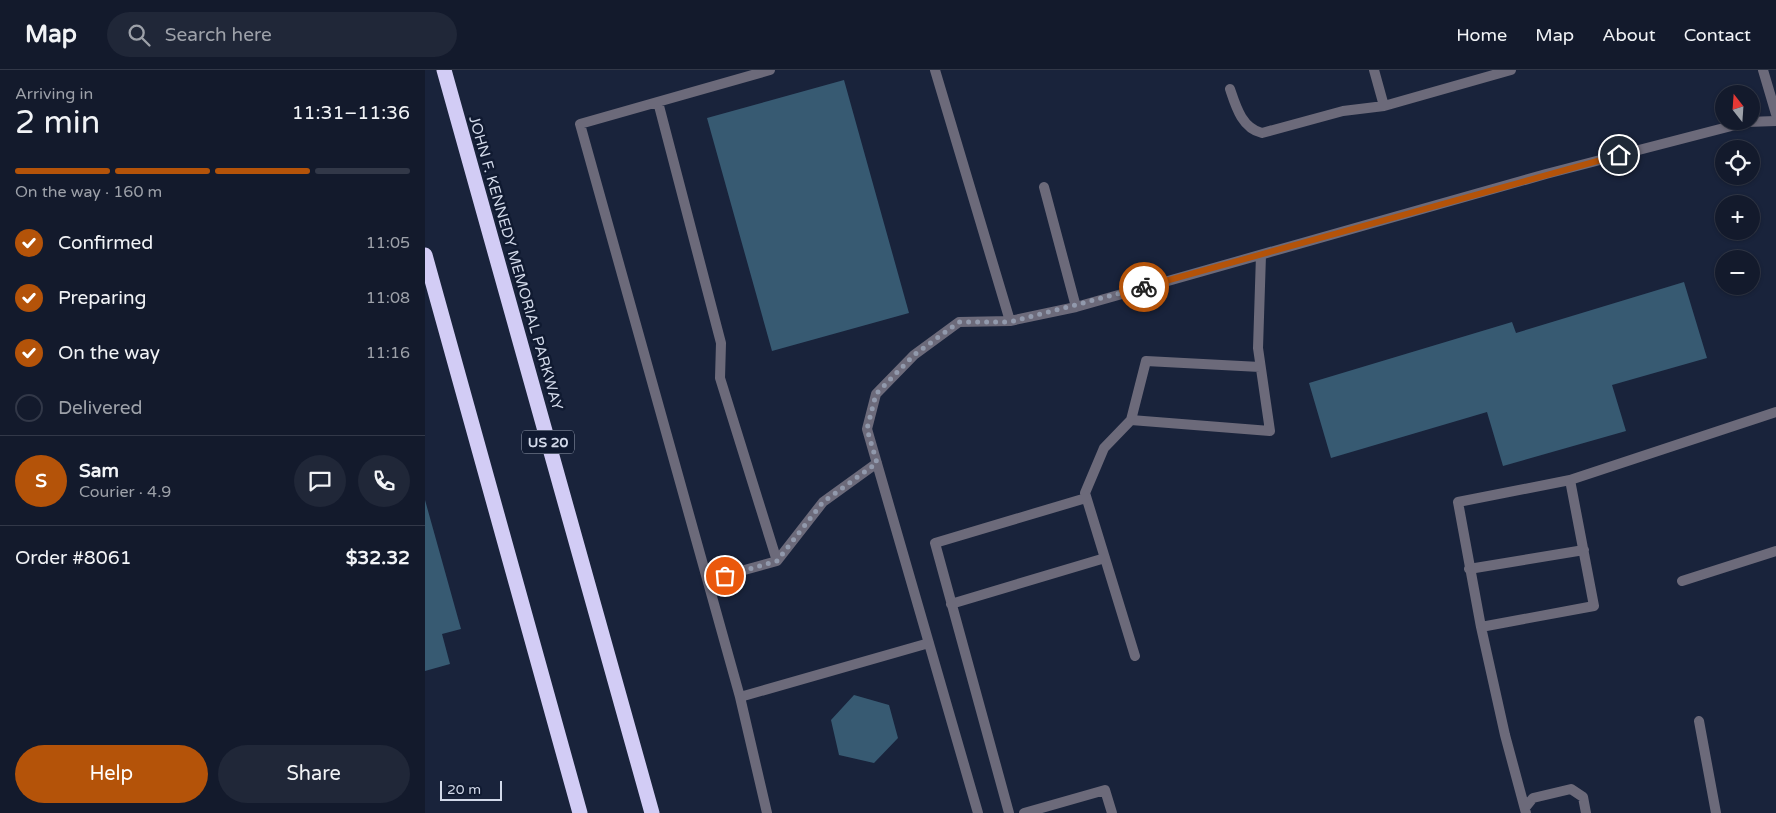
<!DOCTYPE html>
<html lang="en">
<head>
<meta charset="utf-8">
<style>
	body { margin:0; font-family:"Varela Round",sans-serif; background:#202738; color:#f1f3f6; height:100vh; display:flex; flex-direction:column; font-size:19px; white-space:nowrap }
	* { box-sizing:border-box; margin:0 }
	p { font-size:16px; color:#9da1a9 }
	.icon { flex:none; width:28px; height:28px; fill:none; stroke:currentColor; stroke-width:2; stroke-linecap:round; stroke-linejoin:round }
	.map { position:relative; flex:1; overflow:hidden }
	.details { display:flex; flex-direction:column; background:#131a2c; width:425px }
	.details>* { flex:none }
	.needle { width:32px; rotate:343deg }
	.tools { position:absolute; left:1290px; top:15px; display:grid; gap:10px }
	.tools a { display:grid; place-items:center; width:45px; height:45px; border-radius:50%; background:#131a2c; box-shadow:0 1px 4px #0004,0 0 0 1px #323848; font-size:25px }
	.scale { position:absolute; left:15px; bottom:12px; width:62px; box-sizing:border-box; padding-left:5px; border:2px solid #d2d9e9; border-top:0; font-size:14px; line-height:18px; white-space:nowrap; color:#d2d9e9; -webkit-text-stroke:4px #101a31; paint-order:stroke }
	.pin { position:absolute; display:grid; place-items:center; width:42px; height:42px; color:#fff; margin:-21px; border:2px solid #fff; border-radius:50%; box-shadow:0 1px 5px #0007 }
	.courier { position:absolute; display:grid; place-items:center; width:50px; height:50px; margin:-25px; border:4px solid #b45309; border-radius:50%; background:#fff; color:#222; box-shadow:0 1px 6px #0007 }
	.head em { font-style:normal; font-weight:600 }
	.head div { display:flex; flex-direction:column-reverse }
	.head { display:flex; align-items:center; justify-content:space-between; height:85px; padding:0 15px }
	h1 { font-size:32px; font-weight:600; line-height:38px }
	.bar { display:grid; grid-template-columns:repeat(4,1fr); gap:8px 5px; align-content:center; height:60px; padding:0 15px }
	.bar i { height:6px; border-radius:4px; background:#323848 }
	.bar .active { background:#b45309 }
	.bar p { grid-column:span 4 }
	.line { display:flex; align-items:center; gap:12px; padding:0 15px; border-top:1px solid #323848 }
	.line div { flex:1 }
	.round { display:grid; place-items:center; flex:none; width:52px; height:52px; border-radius:26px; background:#202738 }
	ol { padding:0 15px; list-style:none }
	li { display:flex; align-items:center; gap:15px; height:55px }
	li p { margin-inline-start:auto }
	li .icon { padding:5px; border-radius:50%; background:#b45309; color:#fff; stroke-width:4 }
	li:last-child { color:#9da1a9 }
	li i { width:28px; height:28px; border:2px solid #323848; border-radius:50% }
	.primary-button { display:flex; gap:10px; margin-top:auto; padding:10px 15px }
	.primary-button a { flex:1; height:58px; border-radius:30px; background:#b45309; color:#fff; font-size:20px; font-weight:600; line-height:58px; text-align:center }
	.primary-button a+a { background:#202738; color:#f1f3f6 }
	header { display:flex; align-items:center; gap:30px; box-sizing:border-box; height:70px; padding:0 25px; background:#131a2c; border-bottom:1px solid #323848 }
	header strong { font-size:24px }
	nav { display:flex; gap:28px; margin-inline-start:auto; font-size:18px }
	.search { width:350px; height:45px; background:#202738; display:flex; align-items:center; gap:12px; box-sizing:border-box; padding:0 18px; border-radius:28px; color:#9da1a9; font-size:19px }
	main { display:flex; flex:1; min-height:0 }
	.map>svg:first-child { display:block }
</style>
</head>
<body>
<header>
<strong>Map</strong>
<div class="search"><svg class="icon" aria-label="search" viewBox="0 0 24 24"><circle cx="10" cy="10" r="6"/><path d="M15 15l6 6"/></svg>Search here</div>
<nav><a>Home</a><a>Map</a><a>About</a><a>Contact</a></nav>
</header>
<main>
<section class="details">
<div class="head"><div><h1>2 min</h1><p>Arriving in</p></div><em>11:31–11:36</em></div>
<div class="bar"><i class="active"></i><i class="active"></i><i class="active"></i><i></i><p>On the way · 160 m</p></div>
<ol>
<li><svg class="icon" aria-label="check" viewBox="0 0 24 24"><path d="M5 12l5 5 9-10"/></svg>Confirmed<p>11:05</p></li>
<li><svg class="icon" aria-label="check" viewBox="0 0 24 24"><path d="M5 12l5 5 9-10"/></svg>Preparing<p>11:08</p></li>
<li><svg class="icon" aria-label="check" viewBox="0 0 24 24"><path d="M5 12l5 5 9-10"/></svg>On the way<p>11:16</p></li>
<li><i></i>Delivered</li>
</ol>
<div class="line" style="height:90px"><b class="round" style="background:#b45309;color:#fff">S</b><div><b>Sam</b><p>Courier · 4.9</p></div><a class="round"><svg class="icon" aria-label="chat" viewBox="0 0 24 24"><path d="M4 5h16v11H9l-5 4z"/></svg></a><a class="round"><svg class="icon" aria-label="phone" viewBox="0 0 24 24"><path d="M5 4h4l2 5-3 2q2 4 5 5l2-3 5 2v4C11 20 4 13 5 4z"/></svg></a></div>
<div class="line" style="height:65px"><div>Order #8061</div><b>$32.32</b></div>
<div class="primary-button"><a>Help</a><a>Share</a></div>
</section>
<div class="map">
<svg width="1351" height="743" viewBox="0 0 1351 743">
	<rect width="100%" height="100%" fill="#19233b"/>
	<path fill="#375a72" d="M 419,10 L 484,243 L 347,281 L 282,48 Z
		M 1259,212 L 1282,288 L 1187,315 L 1201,361 L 1078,396 L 1062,342 L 906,388 L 884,313 L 1087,252 L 1091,263 Z
		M 0,430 L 36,559 L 17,564 L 25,594 L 0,601 Z
		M 429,625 L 464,635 L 473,668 L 449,693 L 414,685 L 406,650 Z"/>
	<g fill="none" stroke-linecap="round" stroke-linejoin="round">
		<path stroke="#6c6a7a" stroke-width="10" d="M 510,0 L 585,251
			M 949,0 L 959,36
			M 805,19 C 811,37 817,58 837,63 L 918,41 L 959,36 L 1086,0
			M 233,32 L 296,273 L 295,308 L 352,491 L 283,510
			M 651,237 L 1121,104 L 1322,52 L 1351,51
			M 706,350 L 721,291 L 835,297
			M 1145,410 L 1351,342
			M 352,491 L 398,432 L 452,393
			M 1044,499 L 1159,480
			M 1257,511 L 1351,481
			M 526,534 L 680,488
			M 1056,557 L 1169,536 L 1145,410 L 1033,432 L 1056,557 L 1080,665 L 1101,743
			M 710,586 L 660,423 L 679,378 L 706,350 L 845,361 L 833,278 L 836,185
			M 315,627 L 155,54 L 345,0
			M 1274,651 L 1291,743
			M 1100,738 L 1108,728 L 1146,719 L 1158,727 L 1161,743
			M 342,743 L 315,627 L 504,573
			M 553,743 L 442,359 L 451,324 L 489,285 L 534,252 L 585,251 L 651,237 L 619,117
			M 584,743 L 510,473 L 661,428
			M 599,743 L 680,720 L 687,743"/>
		<path stroke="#6c6a7a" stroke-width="10" d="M 1338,0 L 1351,44"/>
		<path stroke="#d2ccf5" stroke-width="15" d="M 19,0 L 227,743
			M 0,185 L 155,743"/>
	</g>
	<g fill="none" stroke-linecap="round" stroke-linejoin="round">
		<path stroke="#9199ac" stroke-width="5" stroke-dasharray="0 9" d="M 300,506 L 352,491 L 398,432 L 452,393 L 442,359 L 451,324 L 489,285 L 534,252 L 585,252 L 719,217"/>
		<path stroke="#b45309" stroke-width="6" d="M 719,217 L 1194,85"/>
	</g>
	<g text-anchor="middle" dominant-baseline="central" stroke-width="5" stroke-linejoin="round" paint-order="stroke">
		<rect fill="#101a31" stroke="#98a0b2" stroke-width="1" x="97" y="360.5" width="52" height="23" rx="4"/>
		<g font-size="14" font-weight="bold" fill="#d2d9e9">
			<text x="123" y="372">US 20</text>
		</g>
		<g font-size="15" fill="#d2d9e9" stroke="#101a31">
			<text transform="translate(91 193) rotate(74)">JOHN F. KENNEDY MEMORIAL PARKWAY</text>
		</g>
	</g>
</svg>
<div class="tools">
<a><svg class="needle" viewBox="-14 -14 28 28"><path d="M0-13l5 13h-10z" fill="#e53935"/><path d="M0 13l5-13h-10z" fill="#9da1a9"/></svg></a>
<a><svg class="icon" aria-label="locate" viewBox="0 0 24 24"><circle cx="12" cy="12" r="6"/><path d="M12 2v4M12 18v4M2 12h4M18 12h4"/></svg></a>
<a>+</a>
<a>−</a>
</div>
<div class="scale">20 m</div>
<div class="pin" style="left:300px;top:506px;background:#ea580c"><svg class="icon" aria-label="bag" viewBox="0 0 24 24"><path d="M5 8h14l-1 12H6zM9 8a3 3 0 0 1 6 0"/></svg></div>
<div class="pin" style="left:1194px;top:85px;background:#1f2937"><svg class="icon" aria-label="home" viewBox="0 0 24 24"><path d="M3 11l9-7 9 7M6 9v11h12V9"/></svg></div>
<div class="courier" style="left:719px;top:217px"><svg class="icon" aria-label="bike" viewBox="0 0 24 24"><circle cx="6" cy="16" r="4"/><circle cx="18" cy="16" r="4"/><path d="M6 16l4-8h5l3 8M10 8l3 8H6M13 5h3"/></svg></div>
</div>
</main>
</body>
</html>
